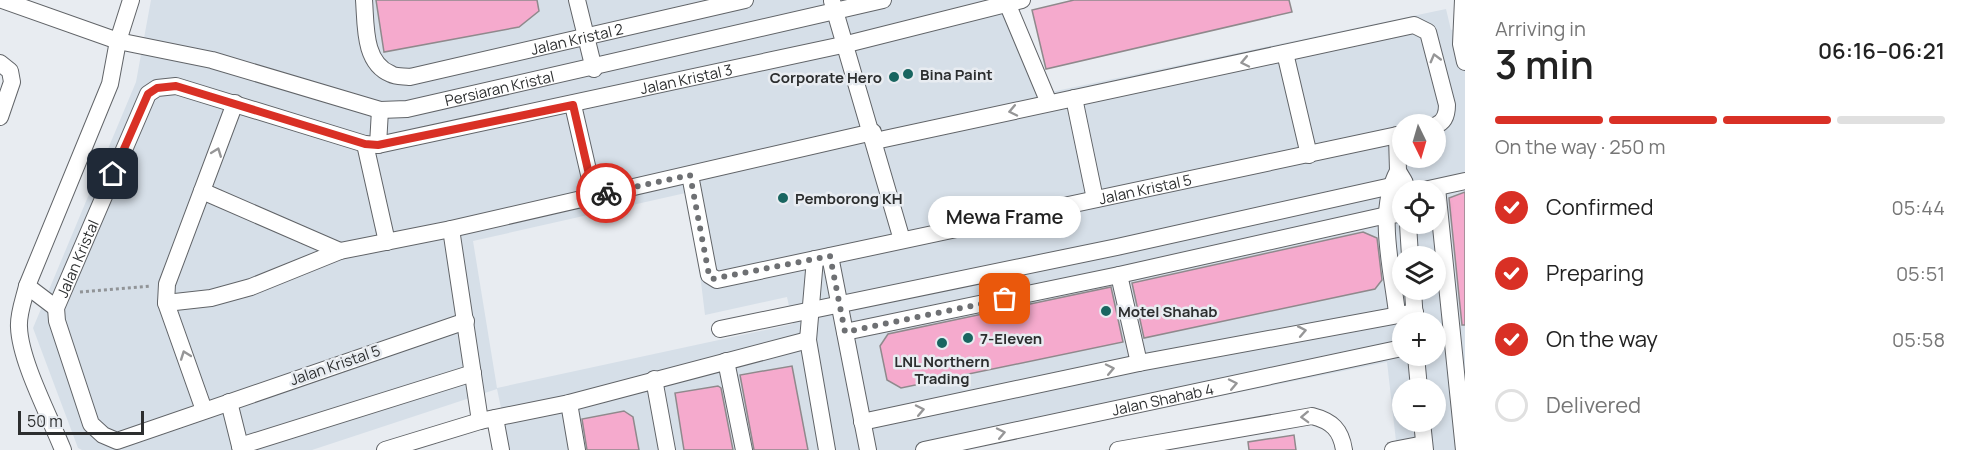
<!DOCTYPE html>
<html lang="en">
<head>
<meta charset="utf-8">
<style>
	body { margin:0; font-family:Manrope,sans-serif; background:#f6f6f6; color:#222; height:100vh; display:flex; flex-direction:column; font-size:22px; white-space:nowrap }
	* { box-sizing:border-box; margin:0 }
	p { font-size:20px; color:#767676 }
	.icon { flex:none; width:33px; height:33px; fill:none; stroke:currentColor; stroke-width:2; stroke-linecap:round; stroke-linejoin:round }
	.map { position:relative; flex:1; overflow:hidden }
	.drawer { display:flex; flex-direction:column; background:#fff; width:510px }
	.drawer>* { flex:none }
	.needle { width:39px; rotate:175deg }
	.tools { position:absolute; left:1392px; top:114px; display:grid; gap:12px }
	.tools a { display:grid; place-items:center; width:54px; height:54px; border-radius:50%; background:#fff; box-shadow:0 3px 9px #0003; font-size:30px }
	.scale { position:absolute; left:18px; bottom:15px; width:126px; box-sizing:border-box; padding-left:6px; border:3px solid #2c2e2f; border-top:0; font-size:16px; line-height:21px; white-space:nowrap; color:#2c2e2f; -webkit-text-stroke:4px #e8ecf1; paint-order:stroke }
	.pin { position:absolute; display:grid; place-items:center; width:51px; height:51px; color:#fff; margin:-26px; border-radius:12px; box-shadow:0 3px 9px #0006 }
	.courier { position:absolute; display:grid; place-items:center; width:60px; height:60px; margin:-30px; border:4px solid #d93025; border-radius:50%; background:#fff; color:#222; box-shadow:0 2px 8px #0007 }
	.bubble { position:absolute; height:42px; border-radius:21px; background:#fff; box-shadow:0 3px 9px #0003; font-size:20px; font-weight:600; line-height:42px; text-align:center }
	.head em { font-style:normal; font-weight:600 }
	.head div { display:flex; flex-direction:column-reverse }
	.head { display:flex; align-items:center; justify-content:space-between; height:102px; padding:0 30px }
	h1 { font-size:39px; font-weight:600; line-height:45px }
	.bar { display:grid; grid-template-columns:repeat(4,1fr); gap:9px 6px; align-content:center; height:72px; padding:0 30px }
	.bar i { height:8px; border-radius:4px; background:#e0e0e0 }
	.bar .active { background:#d93025 }
	.bar p { grid-column:span 4 }
	ol { padding:0 30px; list-style:none }
	li { display:flex; align-items:center; gap:18px; height:66px }
	li p { margin-inline-start:auto }
	li .icon { padding:6px; border-radius:50%; background:#d93025; color:#fff; stroke-width:4 }
	li:last-child { color:#767676 }
	li i { width:33px; height:33px; border:3px solid #e0e0e0; border-radius:50% }
	main { display:flex; flex:1; min-height:0 }
	.map>svg:first-child { display:block }
</style>
</head>
<body>
<main>
<div class="map">
<svg width="1465" height="450" viewBox="0 0 1465 450">
	<rect width="100%" height="100%" fill="#e8ecf1"/>
	<path fill="#d6dfe8" fill-rule="evenodd" d="M 151,0 L 1015,0 L 1051,92 L 1446,9 L 1451,30 L 1465,26 L 1465,450 L 1397,450 L 1387,362 L 958,450 L 510,450 L 497,389 L 312,450 L 82,450 L 78,448 L 33,328 L 136,82 ZM 1402,124 L 1436,124 L 1436,158 L 1402,158 ZM 1402,190 L 1436,190 L 1436,224 L 1402,224 ZM 690,192 L 705,315 L 787,297 L 793,324 L 497,388 L 473,241 ZM 1402,256 L 1436,256 L 1436,290 L 1402,290 ZM 1402,322 L 1436,322 L 1436,356 L 1402,356 ZM 1402,388 L 1436,388 L 1436,422 L 1402,422 Z"/>
	<path fill="#f5aacd" stroke="#8f898c" stroke-width="1.5" d="M 376,0 L 537,0 L 539,11 L 519,27 L 384,52 Z
		M 1074,0 L 1289,0 L 1292,12 L 1046,69 L 1032,10 Z
		M 1465,192 L 1465,325 L 1462,325 L 1449,198 Z
		M 1363,232 L 1377,238 L 1382,280 L 1375,289 L 1144,338 L 1132,283 Z
		M 1111,287 L 1123,342 L 901,388 L 887,380 L 880,346 L 888,334 Z
		M 792,366 L 808,450 L 754,450 L 740,375 Z
		M 718,386 L 721,388 L 733,450 L 684,450 L 675,393 Z
		M 624,411 L 633,417 L 639,450 L 587,450 L 582,419 Z
		M 1294,435 L 1296,450 L 1249,450 L 1248,442 Z"/>
	<g fill="none" stroke-linecap="round" stroke-linejoin="round">
		<g stroke="#616468" stroke-width="18">
			<g id="minor">
				<path id="s1" d="M 2,0 L 118,41 L 212,60 L 380,110 L 407,109 L 883,0"/>
				<path id="s2" d="M 364,0 C 366,24 363,63 391,74 C 396,77 404,76 410,77 L 745,0"/>
				<path d="M 577,0 L 594,69"/>
				<path d="M 1463,0 L 1461,44 L 1465,62"/>
				<path d="M 832,1 L 902,240"/>
				<path d="M 1007,3 L 1049,103"/>
				<path d="M 1285,53 L 1309,155"/>
				<path d="M 0,63 L 10,71 L 12,82 L 0,117"/>
				<path d="M 1074,98 L 1095,199"/>
				<path d="M 573,105 L 594,196"/>
				<path d="M 1397,135 L 1398,171 L 1404,181"/>
				<path d="M 875,141 L 1414,25 L 1428,32 L 1447,105 C 1447,114 1445,122 1436,125"/>
				<path d="M 365,144 L 387,242"/>
				<path d="M 378,145 L 380,110"/>
				<path id="s3" d="M 690,175 L 709,275 L 717,280 L 1402,134"/>
				<path d="M 1437,188 L 1464,450"/>
				<path d="M 1424,190 L 1465,181"/>
				<path d="M 202,191 L 340,251"/>
				<path d="M 1408,224 L 1410,256"/>
				<path d="M 451,229 L 480,421"/>
				<path d="M 830,256 L 868,450"/>
				<path d="M 815,259 L 808,340 L 827,450"/>
				<path d="M 1119,275 L 1139,363"/>
				<path d="M 27,286 L 56,308"/>
				<path d="M 1413,290 L 1415,322"/>
				<path d="M 166,303 L 211,298 L 251,287 L 340,251 L 451,229 L 873,132"/>
				<path d="M 1397,313 C 1392,268 1376,212 1398,171"/>
				<path id="s4" d="M 466,321 L 117,441 L 103,435 L 91,424 L 57,321 L 56,308 L 148,94 L 157,88 L 176,86 L 365,144 L 378,145 L 847,44 L 1022,0"/>
				<path d="M 720,329 L 1117,247 L 1405,183"/>
				<path d="M 845,332 L 1119,275 L 1387,215 L 1402,214"/>
				<path d="M 1416,356 L 1419,388"/>
				<path d="M 726,361 L 744,450"/>
				<path d="M 654,379 L 667,450"/>
				<path d="M 229,402 L 241,450"/>
				<path d="M 569,403 L 577,450"/>
				<path d="M 204,410 L 166,303 L 167,284 L 235,103"/>
				<path d="M 495,418 L 501,450"/>
				<path d="M 862,422 L 1139,363 L 1415,312"/>
				<path d="M 1422,422 L 1425,450"/>
				<path d="M 240,446 L 473,373"/>
				<path d="M 63,450 C 50,417 20,361 19,327 C 18,314 24,299 27,286 L 110,84 L 118,41 L 131,0"/>
				<path d="M 385,450 L 480,421 L 569,403 L 808,340"/>
				<path id="s5" d="M 924,450 L 1402,348"/>
				<path d="M 1118,450 L 1312,416 C 1332,421 1341,430 1344,450"/>
				<path d="M 1393,450 L 1424,444"/>
			</g>
		</g>
		<path stroke="#919497" stroke-width="3" stroke-dasharray="3 3" stroke-linecap="butt" d="M 80,292 L 151,286"/>
		<use href="#minor" stroke="#fff" stroke-width="16"/>
	</g>
	<defs><path id="oneway-chevron" d="M-2-3.5L2.5 0L-2 3.5" fill="none" stroke-width="1.6" stroke-linecap="round" stroke-linejoin="round" transform="scale(1.5)"/></defs>
	<g stroke="#969697">
		<use href="#oneway-chevron" transform="translate(1435 58) rotate(-105)"/>
		<use href="#oneway-chevron" transform="translate(1245 62) rotate(168)"/>
		<use href="#oneway-chevron" transform="translate(1013 111) rotate(168)"/>
		<use href="#oneway-chevron" transform="translate(217 152) rotate(-69)"/>
		<use href="#oneway-chevron" transform="translate(1302 331) rotate(-11)"/>
		<use href="#oneway-chevron" transform="translate(185 355) rotate(-110)"/>
		<use href="#oneway-chevron" transform="translate(1110 369) rotate(-12)"/>
		<use href="#oneway-chevron" transform="translate(1233 384) rotate(-12)"/>
		<use href="#oneway-chevron" transform="translate(920 410) rotate(-12)"/>
		<use href="#oneway-chevron" transform="translate(1305 417) rotate(178)"/>
		<use href="#oneway-chevron" transform="translate(1001 433) rotate(-12)"/>
	</g>
	<g fill="none" stroke-linecap="round" stroke-linejoin="round">
		<path stroke="#6e7073" stroke-width="6" stroke-dasharray="0 10.8" d="M 606,193 L 690,175 L 709,275 L 712,279 L 830,256 L 845,332 L 1005,299"/>
		<path stroke="#d93025" stroke-width="8" d="M 113,174 L 148,94 L 157,88 L 176,86 L 365,144 L 378,145 L 573,105 L 594,196 L 606,193"/>
	</g>
	<g fill="#196560" stroke="#e8ecf1" stroke-width="2">
		<circle cx="908" cy="74" r="6"/>
		<circle cx="894" cy="77" r="6"/>
		<circle cx="783" cy="198" r="6"/>
		<circle cx="1106" cy="311" r="6"/>
		<circle cx="968" cy="338" r="6"/>
		<circle cx="942" cy="343" r="6"/>
	</g>
	<g text-anchor="middle" dominant-baseline="central" stroke-width="5" stroke-linejoin="round" paint-order="stroke">
		<g font-size="15" fill="#2c2e2f" stroke="#e8ecf1">
			<text stroke="none"><textPath href="#s2" startOffset="274">Jalan Kristal 2</textPath></text>
			<text stroke="none"><textPath href="#s4" startOffset="1311">Jalan Kristal 3</textPath></text>
			<text stroke="none"><textPath href="#s1" startOffset="516">Persiaran Kristal</textPath></text>
			<text stroke="none"><textPath href="#s3" startOffset="549">Jalan Kristal 5</textPath></text>
			<text stroke="none"><textPath href="#s4" startOffset="576">Jalan Kristal</textPath></text>
			<text transform="translate(335 365) rotate(-19)">Jalan Kristal 5</text>
			<text stroke="none"><textPath href="#s5" startOffset="244">Jalan Shahab 4</textPath></text>
		</g>
		<g font-size="15" font-weight="bold" fill="#2c2e2f" stroke="#e8ecf1" text-anchor="start">
			<text x="920" y="74">Bina Paint</text>
			<text x="882" y="77" text-anchor="end">Corporate Hero</text>
			<text x="795" y="198">Pemborong KH</text>
			<text x="1118" y="311">Motel Shahab</text>
			<text x="980" y="338">7-Eleven</text>
			<text x="942" y="361" text-anchor="middle">LNL Northern<tspan x="942" dy="17">Trading</tspan></text>
		</g>
	</g>
</svg>
<div class="tools">
<a><svg class="needle" viewBox="-14 -14 28 28"><path d="M0-13l5 13h-10z" fill="#e53935"/><path d="M0 13l5-13h-10z" fill="#767676"/></svg></a>
<a><svg class="icon" aria-label="locate" viewBox="0 0 24 24"><circle cx="12" cy="12" r="6"/><path d="M12 2v4M12 18v4M2 12h4M18 12h4"/></svg></a>
<a><svg class="icon" aria-label="layers" viewBox="0 0 24 24"><path d="M12 4l9 5-9 5-9-5zM3 14l9 5 9-5"/></svg></a>
<a>+</a>
<a>−</a>
</div>
<div class="scale">50 m</div>
<div class="pin" style="left:1005px;top:299px;background:#ea580c"><svg class="icon" aria-label="bag" viewBox="0 0 24 24"><path d="M5 8h14l-1 12H6zM9 8a3 3 0 0 1 6 0"/></svg></div>
<div class="pin" style="left:113px;top:174px;background:#1f2937"><svg class="icon" aria-label="home" viewBox="0 0 24 24"><path d="M3 11l9-7 9 7M6 9v11h12V9"/></svg></div>
<div class="courier" style="left:606px;top:193px"><svg class="icon" aria-label="bike" viewBox="0 0 24 24"><circle cx="6" cy="16" r="4"/><circle cx="18" cy="16" r="4"/><path d="M6 16l4-8h5l3 8M10 8l3 8H6M13 5h3"/></svg></div>
<div class="bubble" style="left:928px;top:196px;width:153px">Mewa Frame</div>
</div>
<section class="drawer">
<div class="head"><div><h1>3 min</h1><p>Arriving in</p></div><em>06:16–06:21</em></div>
<div class="bar"><i class="active"></i><i class="active"></i><i class="active"></i><i></i><p>On the way · 250 m</p></div>
<ol>
<li><svg class="icon" aria-label="check" viewBox="0 0 24 24"><path d="M5 12l5 5 9-10"/></svg>Confirmed<p>05:44</p></li>
<li><svg class="icon" aria-label="check" viewBox="0 0 24 24"><path d="M5 12l5 5 9-10"/></svg>Preparing<p>05:51</p></li>
<li><svg class="icon" aria-label="check" viewBox="0 0 24 24"><path d="M5 12l5 5 9-10"/></svg>On the way<p>05:58</p></li>
<li><i></i>Delivered</li>
</ol>
</section>
</main>
</body>
</html>
